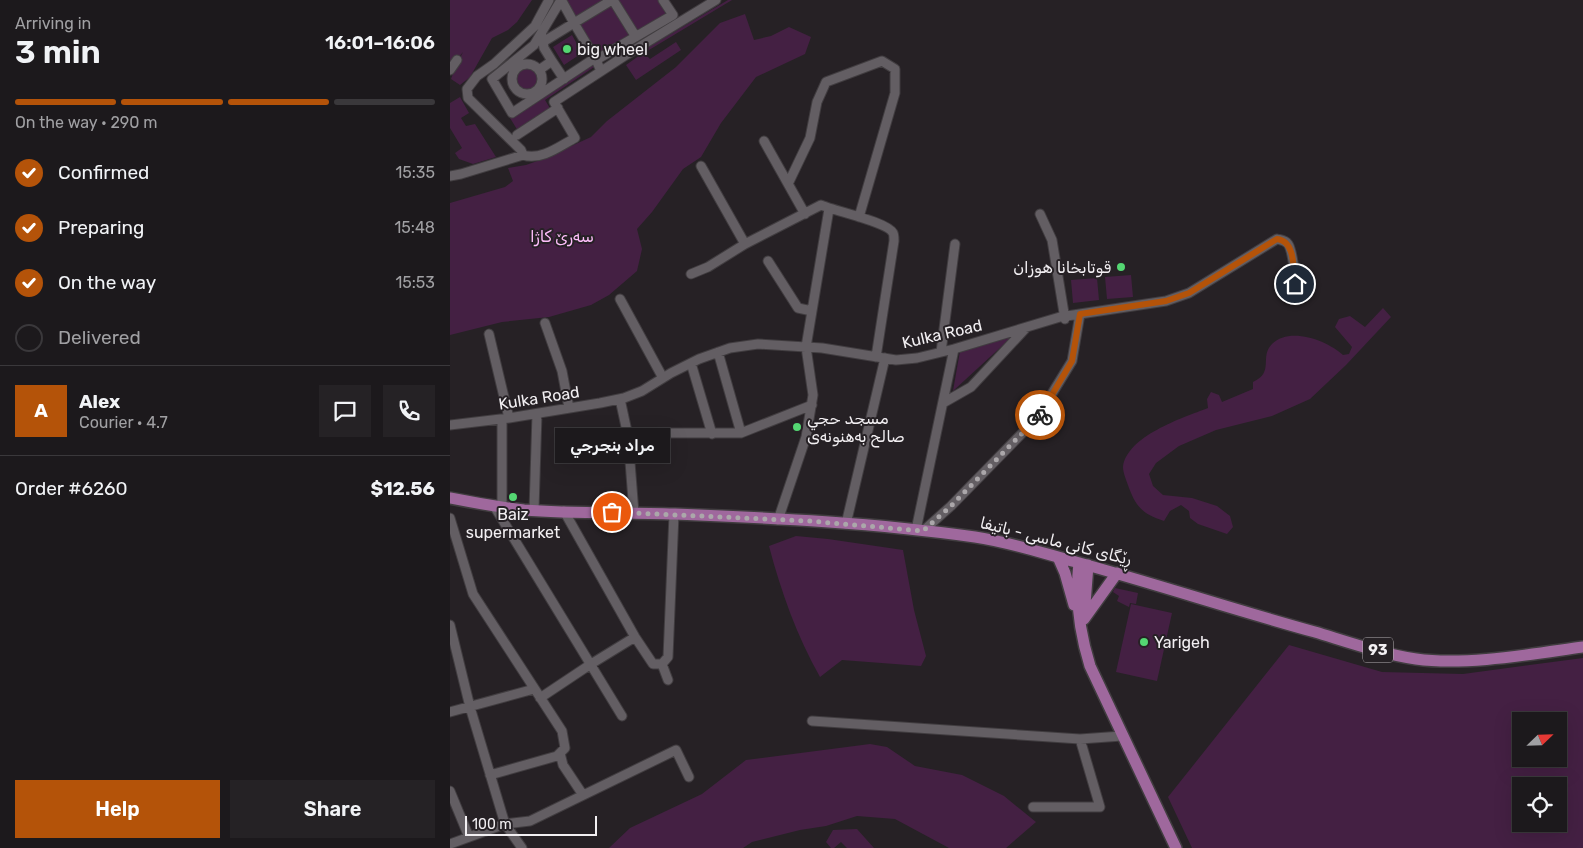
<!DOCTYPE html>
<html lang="en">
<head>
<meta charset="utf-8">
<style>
	body { margin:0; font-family:Rubik,"Noto Sans Arabic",sans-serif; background:#252225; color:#f1f3f6; height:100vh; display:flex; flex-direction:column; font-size:19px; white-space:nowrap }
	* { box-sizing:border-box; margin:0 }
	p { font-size:16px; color:#a0a0a3 }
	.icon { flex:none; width:28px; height:28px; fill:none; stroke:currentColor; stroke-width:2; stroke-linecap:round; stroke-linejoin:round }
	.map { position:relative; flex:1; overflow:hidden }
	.drawer { display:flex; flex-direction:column; background:#1c191c; width:450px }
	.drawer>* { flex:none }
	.needle { width:32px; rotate:67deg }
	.fabs { position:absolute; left:1062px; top:712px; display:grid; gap:10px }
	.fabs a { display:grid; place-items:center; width:55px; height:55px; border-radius:0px; background:#1c191c; box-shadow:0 5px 20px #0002,0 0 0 1px #3a383b; font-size:25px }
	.scale { position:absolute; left:15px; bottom:12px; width:132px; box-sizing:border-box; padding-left:5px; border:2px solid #f2eff2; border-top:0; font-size:14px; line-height:18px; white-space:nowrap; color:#f2eff2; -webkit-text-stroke:4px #262125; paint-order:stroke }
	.pin { position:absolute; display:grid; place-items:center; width:42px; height:42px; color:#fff; margin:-21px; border:2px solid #fff; border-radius:50%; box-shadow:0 1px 5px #0007 }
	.courier { position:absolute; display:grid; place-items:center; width:50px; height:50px; margin:-25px; border:4px solid #b45309; border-radius:50%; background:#fff; color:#222; box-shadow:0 1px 6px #0007 }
	.bubble { position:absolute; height:35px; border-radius:0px; background:#1c191c; box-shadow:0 5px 20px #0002,0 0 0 1px #3a383b; font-size:16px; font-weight:600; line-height:35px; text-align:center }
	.overview em { font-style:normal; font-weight:600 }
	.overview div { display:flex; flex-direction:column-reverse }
	.overview { display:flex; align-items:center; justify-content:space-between; height:85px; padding:0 15px }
	h1 { font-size:32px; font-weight:600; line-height:38px }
	.bar { display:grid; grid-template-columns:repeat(4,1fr); gap:8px 5px; align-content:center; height:60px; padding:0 15px }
	.bar i { height:6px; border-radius:4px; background:#3a383b }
	.bar .current { background:#b45309 }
	.bar p { grid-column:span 4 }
	.line { display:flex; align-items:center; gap:12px; padding:0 15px; border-top:1px solid #3a383b }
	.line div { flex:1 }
	.round { display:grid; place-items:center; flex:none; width:52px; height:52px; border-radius:0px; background:#252225 }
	ol { padding:0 15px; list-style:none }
	li { display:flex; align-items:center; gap:15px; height:55px }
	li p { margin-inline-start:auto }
	li .icon { padding:5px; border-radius:50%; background:#b45309; color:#fff; stroke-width:4 }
	li:last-child { color:#a0a0a3 }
	li i { width:28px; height:28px; border:2px solid #3a383b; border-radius:50% }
	.button { display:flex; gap:10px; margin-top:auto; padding:10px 15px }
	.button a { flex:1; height:58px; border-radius:0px; background:#b45309; color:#fff; font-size:20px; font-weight:600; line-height:58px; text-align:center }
	.button a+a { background:#252225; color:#f1f3f6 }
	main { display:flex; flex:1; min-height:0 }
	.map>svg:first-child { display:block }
</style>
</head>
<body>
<main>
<section class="drawer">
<div class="overview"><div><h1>3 min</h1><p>Arriving in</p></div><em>16:01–16:06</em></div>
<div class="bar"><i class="current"></i><i class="current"></i><i class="current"></i><i></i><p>On the way · 290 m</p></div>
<ol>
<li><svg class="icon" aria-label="check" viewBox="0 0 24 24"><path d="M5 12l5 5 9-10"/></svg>Confirmed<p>15:35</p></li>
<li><svg class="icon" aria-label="check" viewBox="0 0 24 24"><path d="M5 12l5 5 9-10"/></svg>Preparing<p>15:48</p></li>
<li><svg class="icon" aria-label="check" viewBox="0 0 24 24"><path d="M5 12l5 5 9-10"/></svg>On the way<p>15:53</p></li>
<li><i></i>Delivered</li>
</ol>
<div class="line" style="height:90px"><b class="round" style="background:#b45309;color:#fff">A</b><div><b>Alex</b><p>Courier · 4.7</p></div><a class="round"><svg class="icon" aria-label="chat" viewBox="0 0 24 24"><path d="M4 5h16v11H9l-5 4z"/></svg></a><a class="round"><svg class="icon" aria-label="phone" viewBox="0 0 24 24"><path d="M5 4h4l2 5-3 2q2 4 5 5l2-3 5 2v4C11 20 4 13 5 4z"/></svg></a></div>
<div class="line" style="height:65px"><div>Order #6260</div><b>$12.56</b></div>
<div class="button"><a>Help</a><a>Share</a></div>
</section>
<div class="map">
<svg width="1133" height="848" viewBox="0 0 1133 848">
	<rect width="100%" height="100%" fill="#262125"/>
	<path fill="#442043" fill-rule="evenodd" d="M 0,0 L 82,0 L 67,22 L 58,30 L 42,38 L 20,77 L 10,85 L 1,79 L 5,68 L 13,52 L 0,68 Z
		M 116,0 L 153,0 L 127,17 L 123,16 Z
		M 169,0 L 210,0 L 217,11 L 215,15 L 188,31 L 184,29 L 169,3 Z
		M 278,0 L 282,0 L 194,53 L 200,59 L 226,42 L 231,50 L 186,80 L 176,65 L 193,53 L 192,51 Z
		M 156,6 L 162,7 L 179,34 L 177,38 L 151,54 L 146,52 L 131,26 L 132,22 Z
		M 295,14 L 304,40 L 321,36 L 339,27 L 361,37 L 355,54 L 306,77 L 271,123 L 251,157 L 233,169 L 202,212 L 187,229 L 192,249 L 187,271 L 159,295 L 141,305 L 99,317 L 52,322 L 0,335 L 0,203 L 55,187 L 63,181 L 58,168 L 76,165 L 93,159 L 141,137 L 157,121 L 226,67 L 270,23 Z
		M 122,35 L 132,53 L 114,65 L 103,47 Z
		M 142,64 L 144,67 L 95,100 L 101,110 L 68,131 L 60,118 Z
		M66 79a11 11 0 1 1 22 0a11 11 0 1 1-22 0Z
		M 10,97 L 19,113 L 11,118 L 16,126 L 25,124 L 46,157 L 23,164 L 9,159 L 5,153 L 12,148 L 0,128 L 0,103 Z
		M 681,275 L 683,297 L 657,299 L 655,277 Z
		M 647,278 L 649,300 L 623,303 L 621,280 Z
		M 933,308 L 941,317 L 896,365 L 860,399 L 822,416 L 766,430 L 729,446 L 706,463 L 699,474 L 703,486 L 713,495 L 742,498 L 767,506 L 780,516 L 783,527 L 777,534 L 748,524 L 740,518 L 739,511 L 731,505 L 720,511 L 714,521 C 694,514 687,509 679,488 C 677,482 673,473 673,467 C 677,436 732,418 758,408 L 757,399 L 761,392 L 769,395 L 772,402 L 803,389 L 803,382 C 825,372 809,357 822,344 C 840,326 878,341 893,355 L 899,354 L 902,347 L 885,327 L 889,319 L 900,316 L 915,327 Z
		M 565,334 L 503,391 L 510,351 Z
		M 346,536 L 378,539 L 453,550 L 464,610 L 476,656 L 471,666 L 392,660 L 370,677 C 347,636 331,592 319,546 Z
		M 665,588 L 688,593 L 686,604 L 680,603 L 679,607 L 667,601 L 669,596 L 663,592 Z
		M 681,604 L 722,613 L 707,681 L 666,672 Z
		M 839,645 L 932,672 L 1013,674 L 1133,658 L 1133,848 L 742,848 L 718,797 ZM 1109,721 L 1109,759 L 1071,759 L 1071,721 ZM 1109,786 L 1109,824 L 1071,824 L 1071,786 Z
		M 420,744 L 437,747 L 465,766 L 512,775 L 554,796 L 586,822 L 556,848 L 499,848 L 445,819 L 407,816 L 376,826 L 350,830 L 302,842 L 293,848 L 159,848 L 180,828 L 252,794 L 296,760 Z
		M 407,829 L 424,848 L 397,848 L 391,842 L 384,848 L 381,848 L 376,842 L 383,830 Z"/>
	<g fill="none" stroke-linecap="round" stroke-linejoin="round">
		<g stroke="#413d40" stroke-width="11">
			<path id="minor" d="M 111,0 L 84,45 L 42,79 L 62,113 L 145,58
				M 163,0 L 186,37
				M 108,6 L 113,3 L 124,23 L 162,0
				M 92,36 L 94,48 L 102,61
				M 93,42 L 124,23 L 146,60
				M62 79a15 15 0 1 1 30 0a15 15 0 1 1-30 0Z
				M 0,70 L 7,60
				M 89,70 L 102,61 L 114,79
				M 151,71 L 146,60 L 223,15 L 213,0
				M 67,135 L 108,108
				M 314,141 L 355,214
				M 73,155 L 71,150 L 18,98 L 17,89 L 27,76 L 44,64 L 85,26 L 99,0
				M 251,166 L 295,244
				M 0,176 L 11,174 L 73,155 C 91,161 110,146 125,138 L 104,102 L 176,55 L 266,0
				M 338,184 L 360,138 L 367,102 L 376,82 L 432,61 L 445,69 L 445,93 L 409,217
				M 590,214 L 602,240 L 615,319
				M 318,261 L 348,308 L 362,311
				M 241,274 L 258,267 L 295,244 L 371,205 C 384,211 438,222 443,233 C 444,234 444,240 444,241 L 426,357
				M 170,299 L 213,378
				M 95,323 L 112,371 L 119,408
				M 39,334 L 59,418
				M 268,352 L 291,433
				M 491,352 L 505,244
				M 241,363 L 262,434
				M 170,399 L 178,436 L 184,513
				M 493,403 L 521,387 L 575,329
				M 0,425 L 59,418 L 150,403 L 174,398 L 192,391 L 221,373 L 249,359 L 280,348 L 308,344 L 372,348 L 446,360 L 467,358 L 504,349 L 610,317 L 716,301 L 739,293 L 827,239 C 831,240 835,240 838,244 C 844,252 846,288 847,300
				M 219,433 L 291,433 L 362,405
				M 44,506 L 172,716
				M 52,507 L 52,419
				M 84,510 L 87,414
				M 114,511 L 185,637 L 203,664 L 212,664 L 218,657 L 224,514
				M 0,518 L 23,594 L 112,731 L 115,748 L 107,756 L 40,775
				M 328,520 L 356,437 L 363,395 L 356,347 L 379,209
				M 396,524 L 435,358
				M 466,530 L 504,349
				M 473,531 L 501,506 L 587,418 L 622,361 L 630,314
				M 0,625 L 20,707 L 55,824 L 72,848
				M 212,664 L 218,680
				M 90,698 L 141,664 L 185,637
				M 0,712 L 84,689
				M 362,721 L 630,739 L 672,736
				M 110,753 L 113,765 L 133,795
				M 0,791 L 19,837
				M 583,807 L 650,807 L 630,739
				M 0,844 L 55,824 L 80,821 L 226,750 L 239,777"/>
		</g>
		<g stroke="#413d40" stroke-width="14">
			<path id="major" d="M 0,498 C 25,503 49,507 74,510 C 124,514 175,512 225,514 C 325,518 426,523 525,537 C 560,542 592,553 626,562 C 706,584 785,610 865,632 C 898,642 932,654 966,659 C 1016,666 1082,654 1133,647
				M 608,557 L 615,573 L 624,605
				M 629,563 C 625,597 630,634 640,666 L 726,848
				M 635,604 L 638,565
				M 634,619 L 667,573"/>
		</g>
		<use href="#minor" stroke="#635e63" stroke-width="9"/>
		<use href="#major" stroke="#9f689d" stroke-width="11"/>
	</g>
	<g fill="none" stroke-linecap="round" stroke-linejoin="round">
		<path stroke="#aba7aa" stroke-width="5" stroke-dasharray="0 9" d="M 162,512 L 359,521 L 473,531 L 501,506 L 590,415"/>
		<path stroke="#b45309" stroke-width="6" d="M 590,415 L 622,361 L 630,314 L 716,301 L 739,293 L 827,239 C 846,241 843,270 845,284"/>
	</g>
	<g fill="#54d672" stroke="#262125" stroke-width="2">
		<circle cx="117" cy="49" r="5"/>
		<circle cx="671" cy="267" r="5"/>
		<circle cx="347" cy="427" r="5"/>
		<circle cx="63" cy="497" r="5"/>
		<circle cx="694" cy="642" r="5"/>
	</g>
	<g text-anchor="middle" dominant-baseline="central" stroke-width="4" stroke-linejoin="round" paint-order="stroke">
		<rect fill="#262125" stroke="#b5b1b4" stroke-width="1" x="913" y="637.5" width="30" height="25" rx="4"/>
		<g font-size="15" font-weight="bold" fill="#f2eff2">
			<text x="928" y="650">93</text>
		</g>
		<g font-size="16" fill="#f2eff2" stroke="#262125" text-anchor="start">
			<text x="127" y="49">big wheel</text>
			<text x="661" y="267" text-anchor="end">قوتابخانا هوزان</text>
			<text x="357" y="418">مسجد حجي<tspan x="357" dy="18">صالح بەھنونەی</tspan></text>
			<text x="63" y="514" text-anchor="middle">Baiz<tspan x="63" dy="18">supermarket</tspan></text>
			<text x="704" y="642">Yarigeh</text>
		</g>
		<g font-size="16" fill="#febefa" stroke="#262125">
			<text x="112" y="236">سەرێ کاژا</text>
		</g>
		<g font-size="16" fill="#f2eff2" stroke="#262125">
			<text transform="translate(492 334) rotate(-13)">Kulka Road</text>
			<text transform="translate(89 398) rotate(-9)">Kulka Road</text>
			<text transform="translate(606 541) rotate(14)">ڕێگای کانی ماسی - باتيفا</text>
		</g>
	</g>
</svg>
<div class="fabs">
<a><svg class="needle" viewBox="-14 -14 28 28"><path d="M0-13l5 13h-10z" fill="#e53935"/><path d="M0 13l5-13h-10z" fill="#a0a0a3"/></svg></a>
<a><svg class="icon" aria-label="locate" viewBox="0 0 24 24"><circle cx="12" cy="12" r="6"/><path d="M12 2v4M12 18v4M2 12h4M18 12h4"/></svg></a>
</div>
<div class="scale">100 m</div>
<div class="pin" style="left:162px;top:512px;background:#ea580c"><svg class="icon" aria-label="bag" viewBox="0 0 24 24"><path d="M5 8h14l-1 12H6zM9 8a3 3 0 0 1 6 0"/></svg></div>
<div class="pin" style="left:845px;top:284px;background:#1f2937"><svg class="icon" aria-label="home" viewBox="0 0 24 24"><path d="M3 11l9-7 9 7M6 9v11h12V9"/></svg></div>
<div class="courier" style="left:590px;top:415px"><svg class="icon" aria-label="bike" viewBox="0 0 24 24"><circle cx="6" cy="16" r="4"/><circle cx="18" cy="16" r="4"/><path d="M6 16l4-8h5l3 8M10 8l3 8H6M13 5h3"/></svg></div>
<div class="bubble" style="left:105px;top:428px;width:115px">مراد بنجرجي</div>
</div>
</main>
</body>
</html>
